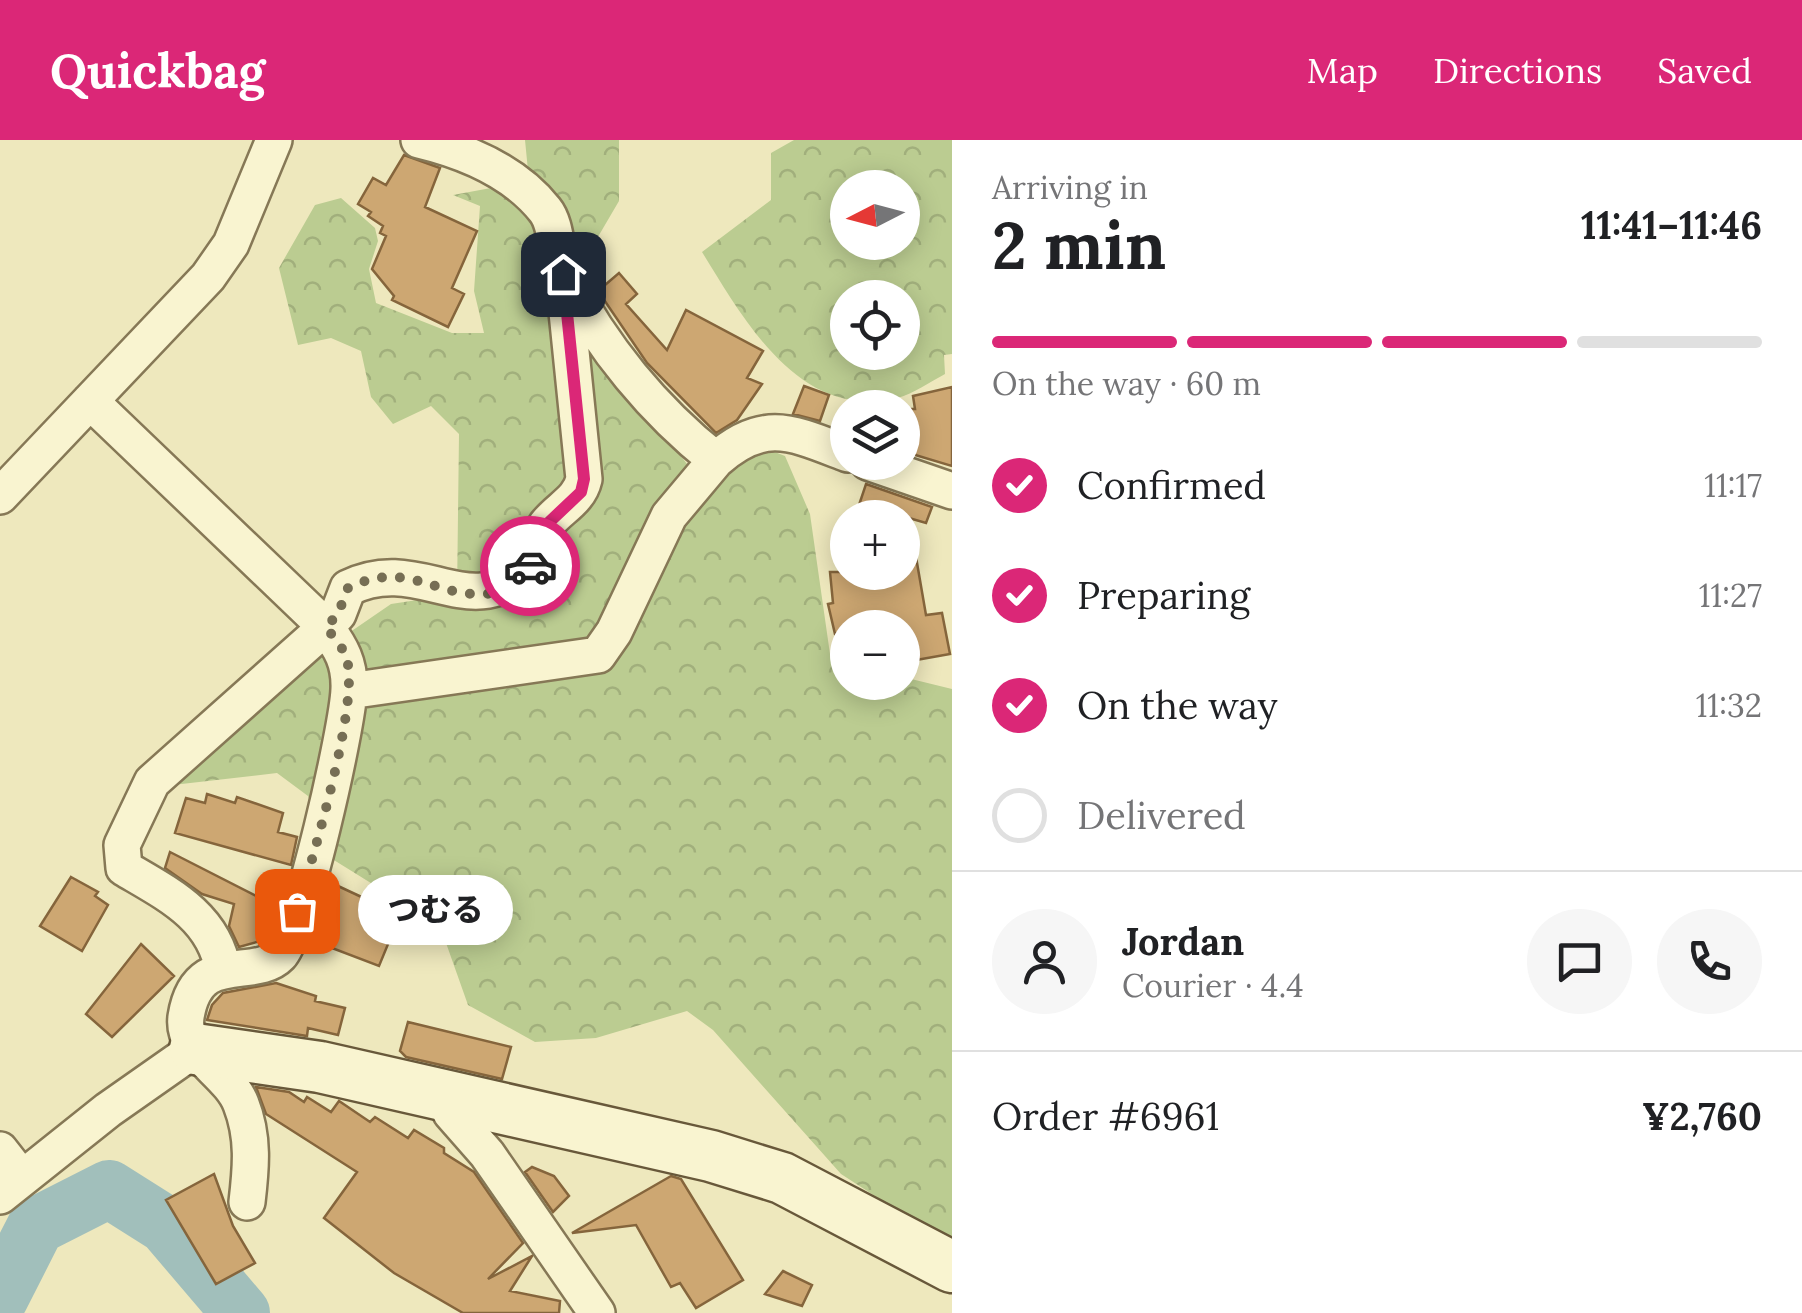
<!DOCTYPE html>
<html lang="en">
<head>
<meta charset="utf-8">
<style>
	body { margin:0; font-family:Lora,"Noto Sans JP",serif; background:#f6f6f6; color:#202124; height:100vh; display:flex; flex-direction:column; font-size:38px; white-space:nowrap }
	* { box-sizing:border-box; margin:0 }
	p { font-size:32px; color:#757577 }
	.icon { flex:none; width:55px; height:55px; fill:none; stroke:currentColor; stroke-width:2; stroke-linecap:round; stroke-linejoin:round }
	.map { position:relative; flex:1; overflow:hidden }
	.details { display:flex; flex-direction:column; background:#fff; width:850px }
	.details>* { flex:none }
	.needle { width:65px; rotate:264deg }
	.fabs { position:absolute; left:830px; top:30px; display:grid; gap:20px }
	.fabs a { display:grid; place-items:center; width:90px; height:90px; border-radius:50%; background:#fff; box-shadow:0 5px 25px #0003; font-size:50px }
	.pin { position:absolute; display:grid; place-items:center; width:85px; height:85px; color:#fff; margin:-42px; border-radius:20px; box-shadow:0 5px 15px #0006 }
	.courier { position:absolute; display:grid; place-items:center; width:100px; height:100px; margin:-50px; border:8px solid #db2777; border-radius:50%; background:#fff; color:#222; box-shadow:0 2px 12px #0007 }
	.bubble { position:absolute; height:70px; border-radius:35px; background:#fff; box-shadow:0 5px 25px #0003; font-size:32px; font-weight:800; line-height:70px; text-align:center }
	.head em { font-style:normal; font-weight:800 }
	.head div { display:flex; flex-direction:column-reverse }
	.head { display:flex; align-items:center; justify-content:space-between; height:170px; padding:0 40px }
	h1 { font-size:65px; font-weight:800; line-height:75px }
	.bar { display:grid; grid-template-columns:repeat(4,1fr); gap:15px 10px; align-content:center; height:120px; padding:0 40px }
	.bar i { height:12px; border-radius:8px; background:#e0e0e0 }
	.bar .selected { background:#db2777 }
	.bar p { grid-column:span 4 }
	.line { display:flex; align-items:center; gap:25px; padding:0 40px; border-top:2px solid #e0e0e0 }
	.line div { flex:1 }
	.round { display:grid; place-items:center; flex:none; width:105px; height:105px; border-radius:52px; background:#f6f6f6 }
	ol { padding:0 40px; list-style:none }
	li { display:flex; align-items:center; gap:30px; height:110px }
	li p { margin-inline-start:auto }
	li .icon { padding:10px; border-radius:50%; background:#db2777; color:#fff; stroke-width:4 }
	li:last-child { color:#757577 }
	li i { width:55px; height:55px; border:5px solid #e0e0e0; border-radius:50% }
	header { display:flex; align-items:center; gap:60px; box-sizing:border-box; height:140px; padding:0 50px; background:#db2777; color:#fff }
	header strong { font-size:48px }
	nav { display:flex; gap:55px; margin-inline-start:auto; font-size:35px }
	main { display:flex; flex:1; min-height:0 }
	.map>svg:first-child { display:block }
</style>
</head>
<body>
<header>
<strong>Quickbag</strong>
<nav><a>Map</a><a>Directions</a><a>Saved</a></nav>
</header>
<main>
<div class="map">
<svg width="952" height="1173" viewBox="0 0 952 1173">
	<defs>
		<pattern id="forest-crowns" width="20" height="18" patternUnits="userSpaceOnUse" patternTransform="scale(2.5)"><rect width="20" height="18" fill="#bbcc91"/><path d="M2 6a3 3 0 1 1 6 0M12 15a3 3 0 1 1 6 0" fill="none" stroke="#a1af7c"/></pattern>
	</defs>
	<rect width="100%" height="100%" fill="#eee8bd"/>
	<path fill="url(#forest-crowns)" fill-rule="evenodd" d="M 525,0 L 619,0 L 619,61 L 561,160 L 687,324 L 720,327 L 757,305 L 785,316 L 810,374 L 831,521 L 847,525 L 848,542 L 902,542 L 903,537 L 952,549 L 952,1106 L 841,1034 L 713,890 L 687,871 L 596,898 L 535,902 L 468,865 L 440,786 L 329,717 L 308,656 L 277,633 L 164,646 L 273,545 L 391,464 L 457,454 L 459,294 L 431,266 L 393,284 L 371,257 L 361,211 L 331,198 L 298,205 L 279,128 L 315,65 L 341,58 L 375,88 L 378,101 L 369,129 L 376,163 L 452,193 L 484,193 L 474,151 L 480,66 L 453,55 L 529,41 Z
		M 794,0 L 952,0 L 952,214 L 944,215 L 945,234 C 930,242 913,254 897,258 C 800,282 744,180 702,112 L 771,60 L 771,13 ZM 848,48 L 902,48 L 902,102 L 848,102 ZM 848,158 L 902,158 L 902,212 L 848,212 Z"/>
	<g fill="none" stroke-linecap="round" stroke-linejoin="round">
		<path stroke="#a1bfbb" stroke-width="58" d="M 0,1157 L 36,1086 L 109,1049 L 166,1085 L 241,1173"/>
	</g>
	<path fill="#cda772" stroke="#85653c" stroke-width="2.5" d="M 404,15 L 440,28 L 425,67 L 477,91 L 452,148 L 464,154 L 448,187 L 392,160 L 394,156 L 372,129 L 386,96 L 380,93 L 383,86 L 368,76 L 371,72 L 358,64 L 373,38 L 386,45 Z
		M 619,133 L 637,154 L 626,164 L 667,210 L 686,170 L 763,211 L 747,238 L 762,244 L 737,280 L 716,293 L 647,223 L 598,151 Z
		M 804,246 L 829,255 L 820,281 L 793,274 Z
		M 952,247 L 952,326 L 902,311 L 902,269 L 915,269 L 913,256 Z
		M 866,344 L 932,367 L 926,383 L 909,378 L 910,386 L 902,383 L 902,378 L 886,378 L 858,368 Z
		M 916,417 L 926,475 L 942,473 L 950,514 L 905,522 L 902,488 L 848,488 L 848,492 L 835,494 L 828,464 L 833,463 L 830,432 L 902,432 L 902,419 Z
		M 207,654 L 235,663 L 237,657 L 283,673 L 278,692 L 297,697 L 291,725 L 175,693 L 186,658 L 205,663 Z
		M 170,712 L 278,767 L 264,800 L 239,807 L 229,786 L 234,764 L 202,754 L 165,728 Z
		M 71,737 L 98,752 L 95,756 L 108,765 L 82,811 L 40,786 Z
		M 338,746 L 400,775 L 379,826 L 311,800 Z
		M 141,804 L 174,836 L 112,897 L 86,874 Z
		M 276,843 L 316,856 L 315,861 L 345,868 L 338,895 L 308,888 L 307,896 L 207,880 L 212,865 L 223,853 Z
		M 408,882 L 511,907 L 502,939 L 406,917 L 400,911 Z
		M 256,947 L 289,952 L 304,962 L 307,957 L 331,972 L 339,961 L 370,982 L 375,977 L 408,998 L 414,990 L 444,1008 L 444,1013 L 474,1032 L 523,1103 L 488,1139 L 532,1116 L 510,1151 L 560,1161 L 559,1173 L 463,1173 L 394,1133 L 324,1078 L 357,1032 L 266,974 Z
		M 532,1027 L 554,1036 L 569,1056 L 553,1072 L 525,1032 Z
		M 214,1034 L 233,1086 L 255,1123 L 216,1144 L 166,1060 Z
		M 671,1036 L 681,1039 L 743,1140 L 696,1168 L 680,1143 L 671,1147 L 636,1085 L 572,1093 Z
		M 783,1131 L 812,1145 L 802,1166 L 765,1154 Z"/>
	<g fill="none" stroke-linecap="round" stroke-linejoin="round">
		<g stroke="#867856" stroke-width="40">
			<path id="street" d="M 419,0 C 465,11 515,32 545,70 C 558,86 555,117 565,136 C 601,207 654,271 716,320 C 764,277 793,293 848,314
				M 90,261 L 326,487 C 341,508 350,523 349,549 C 348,586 301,794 280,815 C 254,842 197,807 186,877 C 181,913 229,932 241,964 C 254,997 251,1028 247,1062
				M 868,322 L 952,351
				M 0,356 L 208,137 L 231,104 L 274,0
				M 349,551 L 598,515 L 614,492 L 669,376 L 716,320
				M 223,830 C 214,776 168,754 124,728 L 122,705 L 152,642 L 326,487 L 338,474 L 348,448 C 421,412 469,487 529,427 C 540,416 537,397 546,385 C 559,368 579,361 584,339 L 563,133
				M 453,957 L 451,973 L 487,1014 L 597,1173
				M 0,1010 L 22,1038
				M 0,1056 L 108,970 L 195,909"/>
		</g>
		<g stroke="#68583a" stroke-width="55">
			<path id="secondary" d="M 195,909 L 320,927 L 711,1016 L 782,1038 L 952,1127"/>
		</g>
		<use href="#street" stroke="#f9f4d0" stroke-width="35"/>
		<use href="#secondary" stroke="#f9f4d0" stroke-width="50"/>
	</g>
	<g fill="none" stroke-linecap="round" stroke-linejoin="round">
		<path stroke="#766e54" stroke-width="10" stroke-dasharray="0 18" d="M 297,771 C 312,719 359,567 347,520 C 344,508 333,497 326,487 L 338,474 L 348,448 C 406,419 434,457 485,454 C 504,453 517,437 530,426"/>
		<path stroke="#db2777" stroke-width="12" d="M 530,426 L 543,388 L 581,352 L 584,339 L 563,134"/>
	</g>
</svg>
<div class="fabs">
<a><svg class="needle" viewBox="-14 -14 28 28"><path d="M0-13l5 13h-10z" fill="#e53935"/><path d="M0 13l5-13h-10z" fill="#757577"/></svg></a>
<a><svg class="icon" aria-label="locate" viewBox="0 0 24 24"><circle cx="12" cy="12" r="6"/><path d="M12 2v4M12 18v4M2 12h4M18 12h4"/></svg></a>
<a><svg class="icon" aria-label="layers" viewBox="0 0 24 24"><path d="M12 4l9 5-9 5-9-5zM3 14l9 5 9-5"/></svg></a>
<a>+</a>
<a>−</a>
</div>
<div class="pin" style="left:297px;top:771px;background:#ea580c"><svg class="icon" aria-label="bag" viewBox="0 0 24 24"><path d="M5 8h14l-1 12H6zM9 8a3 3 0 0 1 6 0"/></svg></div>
<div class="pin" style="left:563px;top:134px;background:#1f2937"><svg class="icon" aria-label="home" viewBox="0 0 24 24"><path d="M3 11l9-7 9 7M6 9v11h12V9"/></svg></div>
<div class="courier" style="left:530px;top:426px"><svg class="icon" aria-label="car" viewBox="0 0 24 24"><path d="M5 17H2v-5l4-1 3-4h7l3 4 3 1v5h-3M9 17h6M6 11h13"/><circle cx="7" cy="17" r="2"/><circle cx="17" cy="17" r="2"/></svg></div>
<div class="bubble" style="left:358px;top:735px;width:155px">つむる</div>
</div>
<section class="details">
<div class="head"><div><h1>2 min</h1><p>Arriving in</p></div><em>11:41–11:46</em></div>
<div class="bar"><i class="selected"></i><i class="selected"></i><i class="selected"></i><i></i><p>On the way · 60 m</p></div>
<ol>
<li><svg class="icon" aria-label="check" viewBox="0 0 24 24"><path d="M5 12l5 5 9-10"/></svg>Confirmed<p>11:17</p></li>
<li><svg class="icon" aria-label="check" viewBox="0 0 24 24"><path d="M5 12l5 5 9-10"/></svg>Preparing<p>11:27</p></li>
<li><svg class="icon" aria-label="check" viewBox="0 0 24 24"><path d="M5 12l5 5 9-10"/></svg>On the way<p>11:32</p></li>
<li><i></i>Delivered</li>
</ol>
<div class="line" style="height:180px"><a class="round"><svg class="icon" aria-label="person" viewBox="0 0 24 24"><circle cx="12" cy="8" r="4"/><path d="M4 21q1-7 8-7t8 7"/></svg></a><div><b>Jordan</b><p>Courier · 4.4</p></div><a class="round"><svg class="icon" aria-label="chat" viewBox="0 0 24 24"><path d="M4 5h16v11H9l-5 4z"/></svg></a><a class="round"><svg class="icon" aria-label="phone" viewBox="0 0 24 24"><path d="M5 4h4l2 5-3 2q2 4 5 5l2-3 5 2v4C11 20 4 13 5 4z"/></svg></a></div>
<div class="line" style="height:130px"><div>Order #6961</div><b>¥2,760</b></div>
</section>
</main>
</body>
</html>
